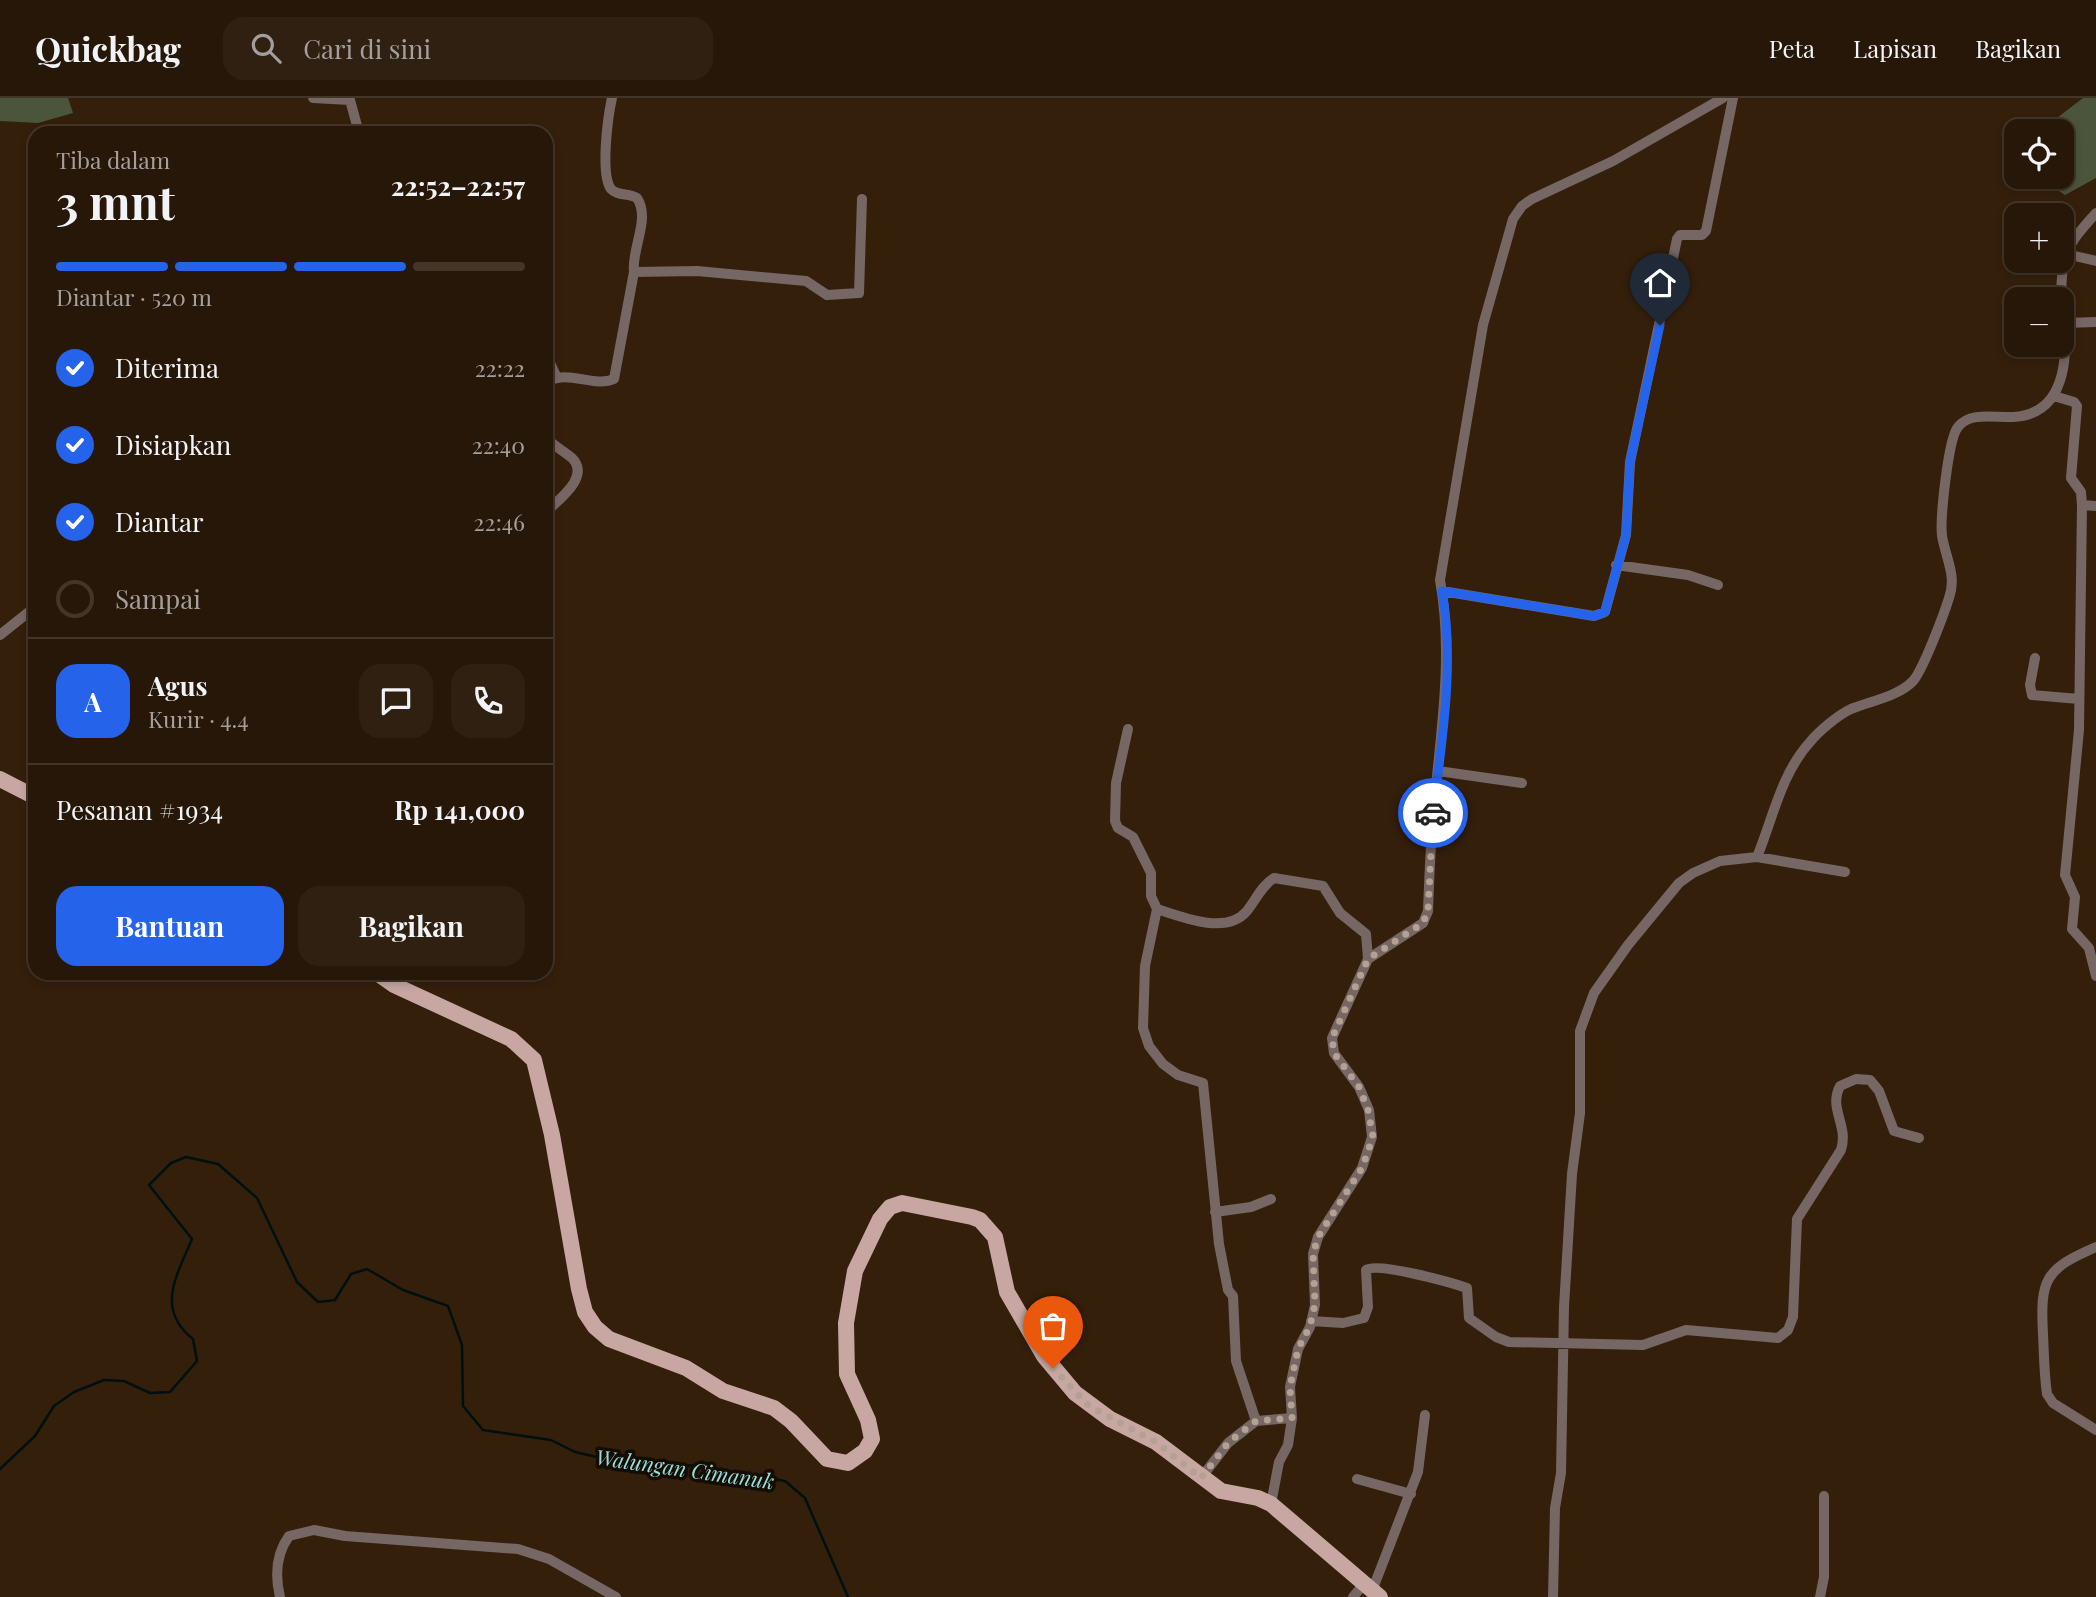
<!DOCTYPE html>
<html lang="id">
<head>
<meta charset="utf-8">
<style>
	body { margin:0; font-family:"Playfair Display",serif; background:#2f2012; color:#f1f3f6; height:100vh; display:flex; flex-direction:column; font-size:26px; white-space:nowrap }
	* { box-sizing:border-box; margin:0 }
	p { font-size:23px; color:#a49f9c }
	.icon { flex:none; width:38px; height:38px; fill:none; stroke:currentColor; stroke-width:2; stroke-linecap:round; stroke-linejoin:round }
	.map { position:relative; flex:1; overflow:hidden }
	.side { position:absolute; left:28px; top:28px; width:525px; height:854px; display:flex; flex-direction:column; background:#271708; border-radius:21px; box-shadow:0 4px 10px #0003,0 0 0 2px #433629 }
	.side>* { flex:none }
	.buttons { position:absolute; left:2004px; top:21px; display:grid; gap:14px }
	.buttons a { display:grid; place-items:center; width:70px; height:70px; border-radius:14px; background:#271708; box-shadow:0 4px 10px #0003,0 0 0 2px #433629; font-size:35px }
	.pin { position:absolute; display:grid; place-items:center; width:60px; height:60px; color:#fff; margin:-72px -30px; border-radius:50% 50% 50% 0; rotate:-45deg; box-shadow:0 0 7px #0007 }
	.pin .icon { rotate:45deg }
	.courier { position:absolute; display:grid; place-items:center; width:70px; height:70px; margin:-35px; border:5px solid #2563eb; border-radius:50%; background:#fff; color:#222; box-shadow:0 2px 9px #0007 }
	.overview em { font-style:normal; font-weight:700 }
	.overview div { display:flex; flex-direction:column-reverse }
	.overview { display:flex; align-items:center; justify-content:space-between; height:119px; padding:0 28px }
	h1 { font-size:46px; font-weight:700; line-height:52px }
	.bar { display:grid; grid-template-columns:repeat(4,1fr); gap:10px 7px; align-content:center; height:84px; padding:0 28px }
	.bar i { height:9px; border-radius:5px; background:#433629 }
	.bar .current { background:#2563eb }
	.bar p { grid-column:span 4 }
	.line { display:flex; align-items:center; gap:18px; padding:0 28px; border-top:2px solid #433629 }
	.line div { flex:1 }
	.round { display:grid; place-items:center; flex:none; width:74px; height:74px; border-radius:21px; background:#2f2012 }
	ol { padding:0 28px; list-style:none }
	li { display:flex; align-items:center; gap:21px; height:77px }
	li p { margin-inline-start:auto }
	li .icon { padding:7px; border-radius:50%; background:#2563eb; color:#fff; stroke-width:4 }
	li:last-child { color:#a49f9c }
	li i { width:38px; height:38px; border:4px solid #433629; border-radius:50% }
	.primary-button { display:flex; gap:14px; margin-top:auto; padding:14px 28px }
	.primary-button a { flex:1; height:80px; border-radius:21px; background:#2563eb; color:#fff; font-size:28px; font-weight:700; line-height:80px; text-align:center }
	.primary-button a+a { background:#2f2012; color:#f1f3f6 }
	header { display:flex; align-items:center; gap:42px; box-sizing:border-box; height:98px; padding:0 35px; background:#271708; border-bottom:2px solid #433629 }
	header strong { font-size:33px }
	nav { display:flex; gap:38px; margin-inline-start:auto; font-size:24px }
	.search { width:490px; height:63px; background:#2f2012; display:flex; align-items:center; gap:18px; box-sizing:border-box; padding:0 24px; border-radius:21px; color:#a49f9c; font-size:26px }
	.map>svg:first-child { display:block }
</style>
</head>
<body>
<header>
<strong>Quickbag</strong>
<div class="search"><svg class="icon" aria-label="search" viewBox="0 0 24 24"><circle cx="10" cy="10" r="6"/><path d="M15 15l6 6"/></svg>Cari di sini</div>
<nav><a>Peta</a><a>Lapisan</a><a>Bagikan</a></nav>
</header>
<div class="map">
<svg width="2096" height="1499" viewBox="0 0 2096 1499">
	<rect width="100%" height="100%" fill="#341f0b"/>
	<path fill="#4b553c" d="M 0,0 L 68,0 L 73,15 L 38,25 L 0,23 Z
		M 2083,0 L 2096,0 L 2096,80 L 2065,97 L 2037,79 L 2062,79 L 2062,33 L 2048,33 L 2057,20 Z"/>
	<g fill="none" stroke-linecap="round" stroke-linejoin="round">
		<path stroke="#001011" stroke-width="2.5" d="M 0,1371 L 35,1338 L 54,1308 L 74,1294 L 104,1282 L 124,1283 L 150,1295 L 170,1294 L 197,1263 L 193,1241 C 155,1211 177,1177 192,1141 L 149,1087 L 171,1065 L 186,1059 L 218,1066 L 257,1100 L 297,1184 L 318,1204 L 335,1202 L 351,1176 L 367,1171 L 403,1192 L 448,1208 L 462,1247 L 463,1308 L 483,1332 L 551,1342 L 575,1354 L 610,1362 L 699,1368 L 785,1383 L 805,1400 L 848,1499"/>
		<path stroke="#766664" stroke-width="10" d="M 313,0 L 350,2 L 359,35
			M 612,0 C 608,18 600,76 611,91 C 617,98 629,95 637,100 C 651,121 631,151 634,174 L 697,173 L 806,183 L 827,197 L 859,195 L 862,101
			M 2066,156 L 2096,163
			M 2061,201 C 2062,156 2065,149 2096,115
			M 2065,225 L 2096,224
			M 546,256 L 557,280
			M 546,285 C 566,270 593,290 614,281 L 634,174
			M 2054,298 L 2074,304 L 2077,308 L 2071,380 L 2081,394 L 2082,407 L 2079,632 L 2065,777 L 2075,799 L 2072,831 L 2089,850 L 2096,878
			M 546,339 C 553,348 563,352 572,360 C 591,379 558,402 546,414
			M 2082,407 L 2096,408
			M 1616,467 L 1688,477 L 1718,487
			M 1442,493 L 1594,518 L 1605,514 L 1626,437 L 1630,364 L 1677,141 L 1680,137 L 1702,137 L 1706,133 L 1733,0
			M 0,537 L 35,509
			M 2035,560 L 2030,587 L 2032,597 L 2079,601
			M 1128,631 L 1116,685 L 1115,723 L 1118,730 L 1133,739 L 1151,775 L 1151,798 L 1157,811 L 1145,868 L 1143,930 L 1149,948 L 1163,966 L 1178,977 L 1203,985 L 1219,1146 L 1228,1192 L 1233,1198 L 1236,1263 L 1256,1323 L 1292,1320
			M 1438,673 L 1522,685
			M 1757,759 L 1845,774
			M 1157,811 C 1181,819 1226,837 1246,814 C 1256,802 1261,788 1274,780 L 1323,788 L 1340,815 L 1366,836 L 1368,861
			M 1215,1114 L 1251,1109 L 1271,1101
			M 2096,1149 C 2045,1171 2040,1181 2043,1236 C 2044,1256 2044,1275 2047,1296 L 2053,1305 L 2096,1332
			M 1311,1223 L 1343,1225 L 1364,1220 L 1368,1209 L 1366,1172 C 1377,1164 1450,1184 1467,1190 L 1469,1220 L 1496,1239 L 1509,1244 L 1643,1247 L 1686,1232 L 1778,1240 L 1788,1232 L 1793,1219 L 1797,1121 L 1841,1052 C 1849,1027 1828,1011 1840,988 L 1856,981 L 1870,982 L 1879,993 L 1894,1033 L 1919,1040
			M 1201,1380 L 1228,1345 L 1256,1323
			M 1357,1381 L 1411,1396
			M 1271,1406 L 1279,1364 L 1288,1347 L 1292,1320 L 1290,1289 L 1298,1251 L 1310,1229 L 1315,1207 L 1313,1156 L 1318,1139 L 1362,1070 L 1372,1039 L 1369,1012 L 1359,989 L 1334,955 L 1332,940 L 1368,861 L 1423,825 L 1428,813 C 1429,786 1430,759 1432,732 C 1438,649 1455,565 1440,482 L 1483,227 L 1513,121 L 1522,108 L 1532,101 L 1613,63 L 1723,0
			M 1372,1493 L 1418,1374 L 1425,1317
			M 280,1499 C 275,1478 276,1456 289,1438 L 314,1432 L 345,1438 L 518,1451 L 549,1461 L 616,1499
			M 1353,1499 L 1363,1487
			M 1553,1499 L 1555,1410 L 1561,1375 L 1564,1209 L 1572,1076 L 1580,1015 L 1580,933 L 1594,895 L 1628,847 L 1679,785 L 1693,775 L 1720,763 L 1757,759 C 1773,720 1781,676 1810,644 C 1819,633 1838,617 1851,611 C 1871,603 1899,598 1913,583 C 1923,572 1944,516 1949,500 C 1957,478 1946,461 1942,438 C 1940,421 1948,341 1958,329 C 1970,313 1996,320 2013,319 C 2072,316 2068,246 2062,204
			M 1820,1499 L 1824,1479 L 1824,1398"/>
		<path stroke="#c8a7a3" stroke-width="16" d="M 0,681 L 35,699
			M 377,875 L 394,887 L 511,941 L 534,962 L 552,1037 L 579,1191 L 585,1214 L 595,1229 L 609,1241 L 686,1270 L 723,1293 L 774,1310 L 791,1323 L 827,1361 L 848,1365 L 865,1353 L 872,1341 L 868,1322 L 847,1276 L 846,1225 L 855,1173 L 880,1121 L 890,1109 L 902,1105 L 972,1119 L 980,1122 L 995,1139 L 1007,1194 L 1044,1258 L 1075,1295 L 1110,1321 L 1156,1344 L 1221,1393 L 1258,1400 L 1271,1406 L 1380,1499"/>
	</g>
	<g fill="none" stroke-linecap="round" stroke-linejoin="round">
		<path stroke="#b3a293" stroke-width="7" stroke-dasharray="0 12.6" d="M 1053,1270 L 1089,1308 L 1156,1344 L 1201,1380 L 1228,1345 L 1256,1323 L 1292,1320 L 1290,1289 L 1298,1251 L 1310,1228 L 1315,1206 L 1313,1156 L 1318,1139 L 1362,1070 L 1373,1039 L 1368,1012 L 1359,989 L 1334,955 L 1332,940 L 1368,861 L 1423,825 L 1428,813 L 1433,715"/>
		<path stroke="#2563eb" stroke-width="9" d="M 1433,715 C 1442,643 1455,564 1442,493 L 1594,518 L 1605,514 L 1626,437 L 1630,364 L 1660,227"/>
	</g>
	<g text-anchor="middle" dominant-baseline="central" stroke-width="7" stroke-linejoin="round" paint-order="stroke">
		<g font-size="21" font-style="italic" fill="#96dedd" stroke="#150c04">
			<text transform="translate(685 1370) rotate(8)">Walungan Cimanuk</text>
		</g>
	</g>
</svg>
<div class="buttons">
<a><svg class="icon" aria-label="locate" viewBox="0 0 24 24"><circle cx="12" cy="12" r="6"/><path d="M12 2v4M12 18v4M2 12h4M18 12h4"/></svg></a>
<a>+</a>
<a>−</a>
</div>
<div class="pin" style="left:1053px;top:1270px;background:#ea580c"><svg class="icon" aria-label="bag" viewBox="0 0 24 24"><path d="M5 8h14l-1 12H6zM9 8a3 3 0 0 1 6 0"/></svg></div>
<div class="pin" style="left:1660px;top:227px;background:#1f2937"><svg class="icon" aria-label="home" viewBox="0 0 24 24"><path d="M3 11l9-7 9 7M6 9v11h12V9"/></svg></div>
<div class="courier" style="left:1433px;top:715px"><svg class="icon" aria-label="car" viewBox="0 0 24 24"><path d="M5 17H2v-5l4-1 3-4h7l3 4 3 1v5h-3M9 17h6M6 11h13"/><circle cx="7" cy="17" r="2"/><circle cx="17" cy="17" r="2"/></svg></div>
<section class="side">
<div class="overview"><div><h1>3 mnt</h1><p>Tiba dalam</p></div><em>22:52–22:57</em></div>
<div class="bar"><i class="current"></i><i class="current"></i><i class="current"></i><i></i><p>Diantar · 520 m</p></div>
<ol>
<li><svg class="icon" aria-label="check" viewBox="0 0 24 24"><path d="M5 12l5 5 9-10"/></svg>Diterima<p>22:22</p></li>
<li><svg class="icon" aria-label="check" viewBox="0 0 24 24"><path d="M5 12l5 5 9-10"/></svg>Disiapkan<p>22:40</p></li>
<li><svg class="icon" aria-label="check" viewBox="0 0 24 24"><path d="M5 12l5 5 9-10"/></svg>Diantar<p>22:46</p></li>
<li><i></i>Sampai</li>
</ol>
<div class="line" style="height:126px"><b class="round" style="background:#2563eb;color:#fff">A</b><div><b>Agus</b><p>Kurir · 4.4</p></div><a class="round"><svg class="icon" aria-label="chat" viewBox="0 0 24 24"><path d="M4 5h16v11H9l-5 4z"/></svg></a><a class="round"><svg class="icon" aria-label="phone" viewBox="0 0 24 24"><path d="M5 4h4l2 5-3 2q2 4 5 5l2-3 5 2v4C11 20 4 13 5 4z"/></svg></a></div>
<div class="line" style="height:91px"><div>Pesanan #1934</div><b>Rp 141,000</b></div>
<div class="primary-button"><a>Bantuan</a><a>Bagikan</a></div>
</section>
</div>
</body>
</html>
